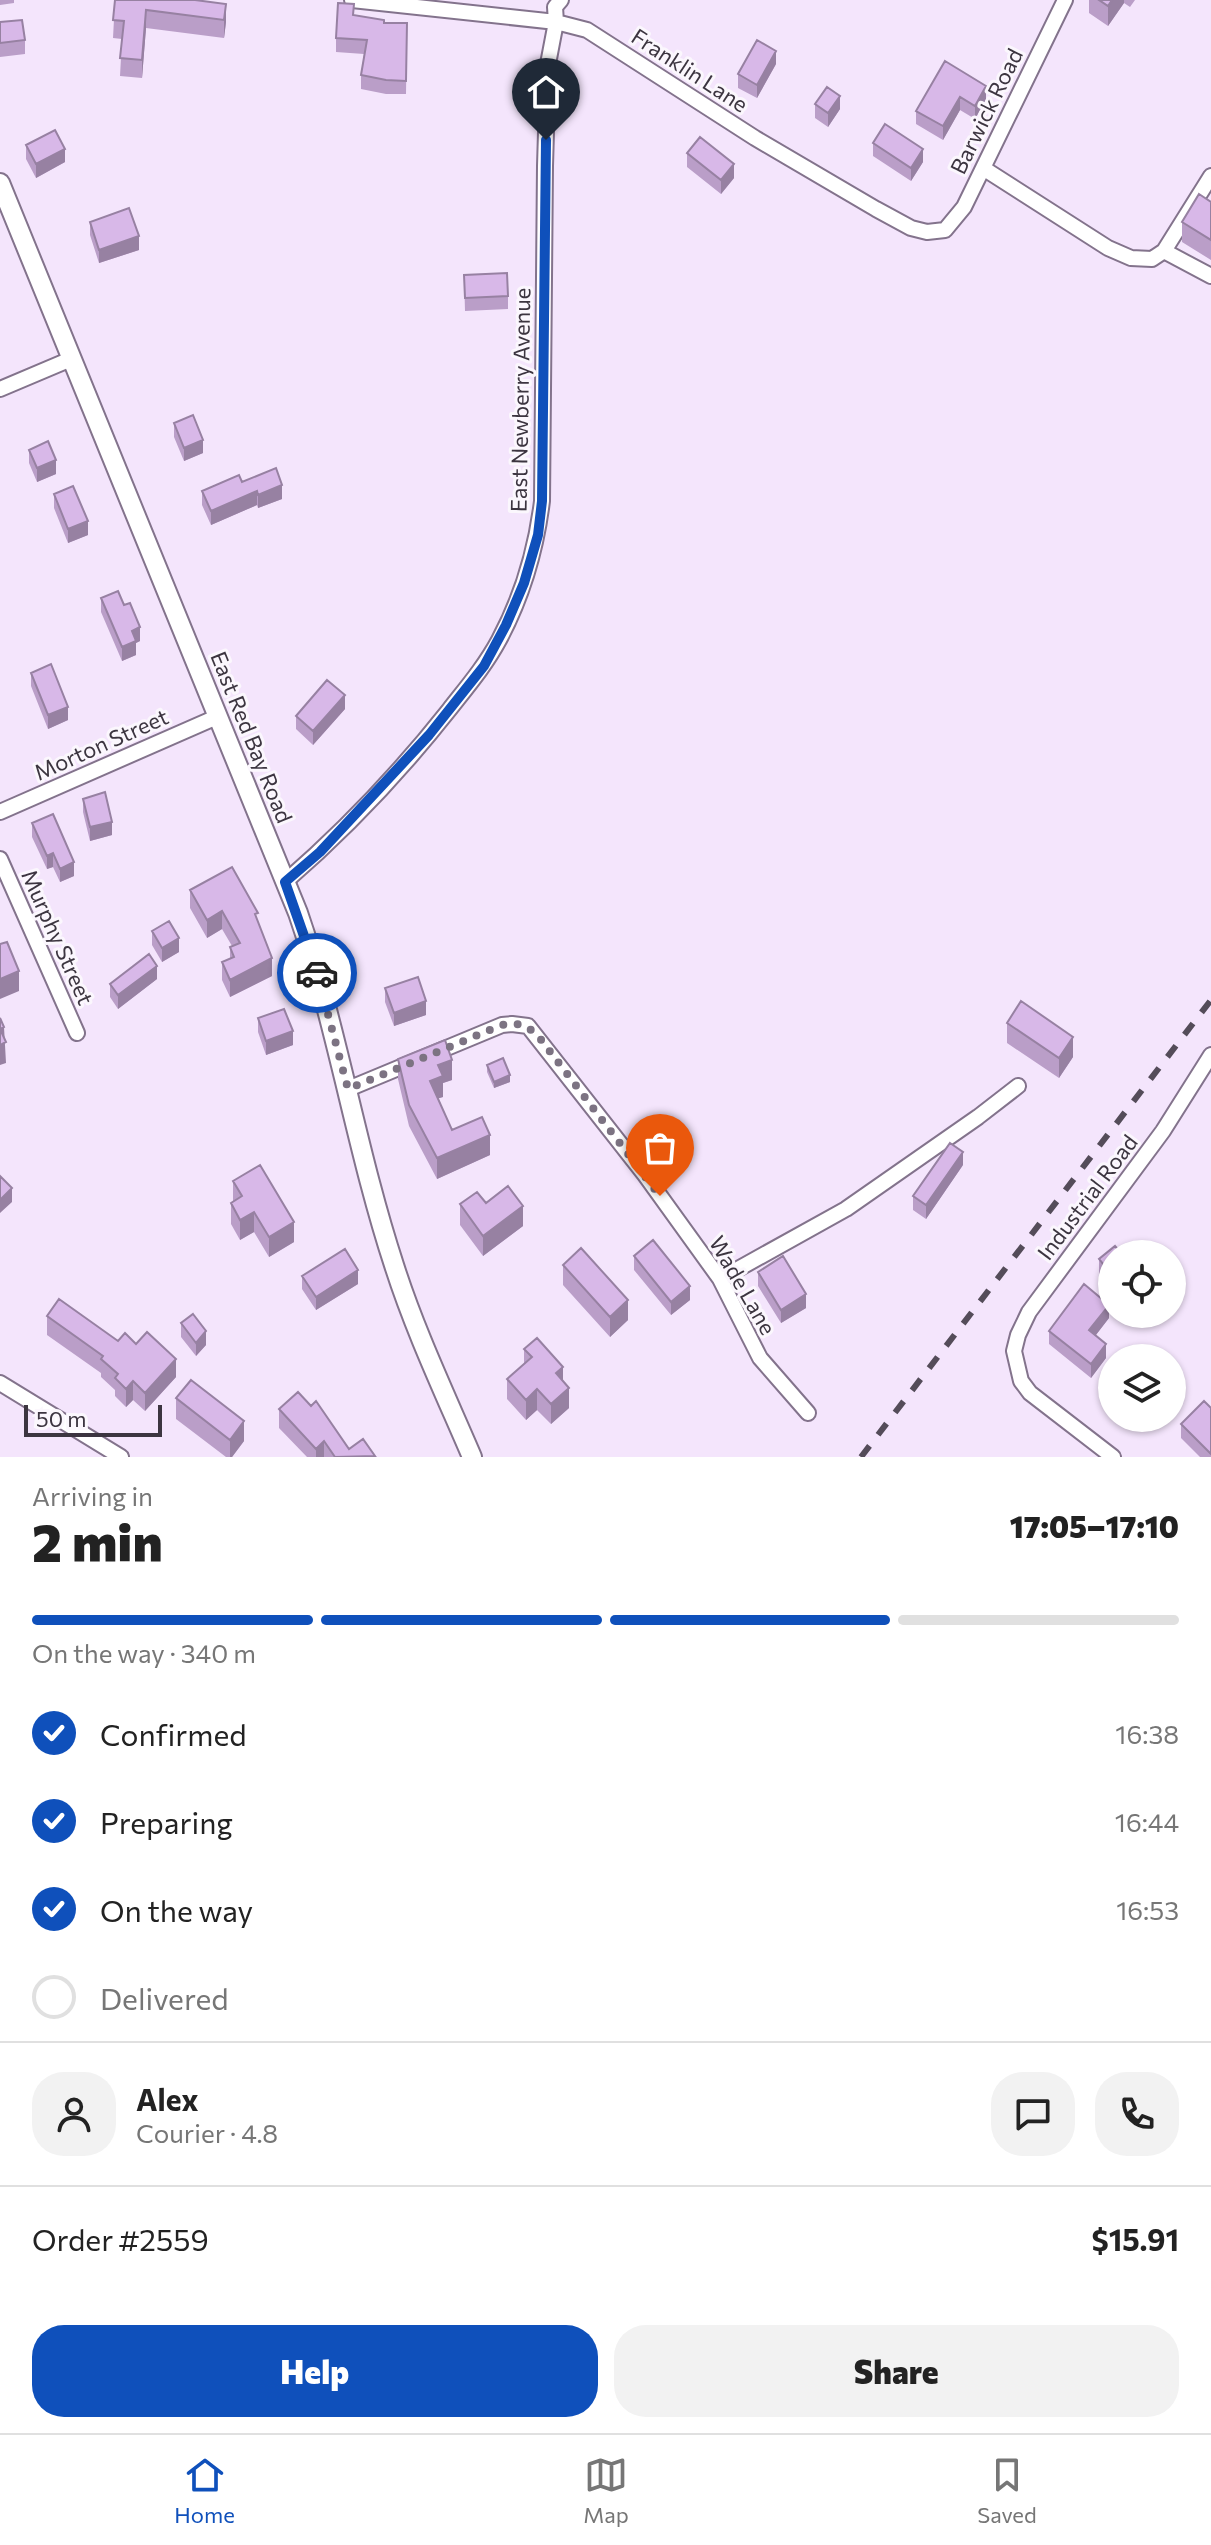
<!DOCTYPE html>
<html lang="en">
<head>
<meta charset="utf-8">
<style>
	body { margin:0; font-family:Commissioner,sans-serif; background:#f2f2f2; color:#222; height:100vh; display:flex; flex-direction:column; font-size:30px; white-space:nowrap }
	* { box-sizing:border-box; margin:0 }
	p { font-size:26px; color:#767676 }
	.icon { flex:none; width:44px; height:44px; fill:none; stroke:currentColor; stroke-width:2; stroke-linecap:round; stroke-linejoin:round }
	.map { position:relative; height:1457px; overflow:hidden }
	.panel { display:flex; flex-direction:column; background:#fff; flex:1 }
	.panel>* { flex:none }
	.controls { position:absolute; left:1098px; top:1240px; display:grid; gap:16px }
	.controls a { display:grid; place-items:center; width:88px; height:88px; border-radius:50%; background:#fff; box-shadow:0 2px 6px #0004; font-size:40px }
	.scale { position:absolute; left:24px; bottom:20px; width:138px; box-sizing:border-box; padding-left:8px; border:4px solid #3c3540; border-top:0; font-size:22px; line-height:28px; white-space:nowrap; color:#3c3540; -webkit-text-stroke:6px #fbf7fd; paint-order:stroke }
	.pin { position:absolute; display:grid; place-items:center; width:68px; height:68px; color:#fff; margin:-82px -34px; border-radius:50% 50% 50% 0; rotate:-45deg; box-shadow:0 0 8px #0007 }
	.pin .icon { rotate:45deg }
	.courier { position:absolute; display:grid; place-items:center; width:80px; height:80px; margin:-40px; border:6px solid #0f50bb; border-radius:50%; background:#fff; color:#222; box-shadow:0 2px 10px #0007 }
	.overview em { font-style:normal; font-weight:800 }
	.overview div { display:flex; flex-direction:column-reverse }
	.overview { display:flex; align-items:center; justify-content:space-between; height:136px; padding:0 32px }
	h1 { font-size:52px; font-weight:800; line-height:60px }
	.bar { display:grid; grid-template-columns:repeat(4,1fr); gap:12px 8px; align-content:center; height:96px; padding:0 32px }
	.bar i { height:10px; border-radius:6px; background:#e0e0e0 }
	.bar .selected { background:#0f50bb }
	.bar p { grid-column:span 4 }
	.line { display:flex; align-items:center; gap:20px; padding:0 32px; border-top:2px solid #e0e0e0 }
	.line div { flex:1 }
	.round { display:grid; place-items:center; flex:none; width:84px; height:84px; border-radius:32px; background:#f2f2f2 }
	ol { padding:0 32px; list-style:none }
	li { display:flex; align-items:center; gap:24px; height:88px }
	li p { margin-inline-start:auto }
	li .icon { padding:8px; border-radius:50%; background:#0f50bb; color:#fff; stroke-width:4 }
	li:last-child { color:#767676 }
	li i { width:44px; height:44px; border:4px solid #e0e0e0; border-radius:50% }
	.cta { display:flex; gap:16px; margin-top:auto; padding:16px 32px }
	.cta a { flex:1; height:92px; border-radius:32px; background:#0f50bb; color:#fff; font-size:32px; font-weight:800; line-height:92px; text-align:center }
	.cta a+a { background:#f2f2f2; color:#222 }
	.tab-bar { display:flex; justify-content:space-around; align-items:center; height:112px; border-top:2px solid #e0e0e0; background:#fff; font-size:22px; color:#767676 }
	.tab-bar a { display:grid; justify-items:center; gap:4px }
	.tab-bar .selected { color:#0f50bb }
	.map>svg:first-child { display:block }
</style>
</head>
<body>
<div class="map">
<svg width="1211" height="1457" viewBox="0 0 1211 1457">
	<rect width="100%" height="100%" fill="#f4e5fc"/>
	<g fill="none" stroke-linecap="round" stroke-linejoin="round">
		<g stroke="#83738c" stroke-width="18">
			<path id="minor" d="M 352,0 L 556,22 L 587,30 L 755,138 L 876,209 L 911,228 L 927,232 L 945,230 L 964,207 L 1065,0
				M 983,168 L 1108,248 L 1131,258 L 1152,259 L 1164,251 L 1211,176
				M 1164,251 L 1211,276
				M 0,389 L 71,359
				M 0,812 L 219,716
				M 0,859 L 77,1033
				M 285,882 C 345,830 400,772 449,710 C 467,687 485,666 499,640 C 522,597 536,550 542,501 L 545,166 L 548,64 L 556,22 L 555,7 L 561,0
				M 348,1089 L 502,1025 L 512,1024 L 528,1026 L 645,1175 L 720,1279 L 760,1358 L 808,1413
				M 720,1279 L 846,1209 L 978,1117 L 1018,1086
				M 0,1383 L 121,1457
				M 1113,1457 L 1030,1393 L 1021,1381 L 1014,1351 L 1018,1335 L 1029,1312 L 1163,1131 L 1211,1055"/>
		</g>
		<g stroke="#83738c" stroke-width="22">
			<path id="tertiary" d="M 0,183 L 298,913 C 338,1029 356,1149 394,1265 C 415,1331 445,1394 472,1457"/>
		</g>
		<use href="#minor" stroke="#fff" stroke-width="14"/>
		<use href="#tertiary" stroke="#fff" stroke-width="18"/>
		<path stroke="#544c59" stroke-width="6" stroke-dasharray="14 14" stroke-linecap="butt" d="M 861,1457 L 1211,1000"/>
	</g>
	<path fill="#ba9ec8" d="M 0,0 L 14,0 L 14,3 L 0,5 Z
		M 115,0 L 226,4 L 226,22 L 224,38 L 146,28 L 142,78 L 120,76 L 122,39 L 113,38 Z
		M 1089,0 L 1135,0 L 1130,7 L 1124,3 L 1108,26 L 1089,13 Z
		M 354,15 L 384,23 L 407,23 L 406,94 L 386,94 L 361,89 L 361,75 L 364,54 L 336,52 L 336,38 Z
		M 0,22 L 25,40 L 25,54 L 0,57 Z
		M 945,61 L 986,99 L 975,119 L 960,110 L 943,140 L 916,124 L 916,111 Z
		M 776,64 L 757,98 L 738,88 L 738,74 Z
		M 815,104 L 840,109 L 828,127 L 815,118 Z
		M 873,143 L 923,162 L 911,181 L 873,156 Z
		M 26,145 L 65,162 L 36,178 L 26,159 Z
		M 687,153 L 734,178 L 721,194 L 687,167 Z
		M 1211,202 L 1211,260 L 1182,242 L 1182,222 Z
		M 90,222 L 139,250 L 99,263 L 90,235 Z
		M 464,275 L 508,296 L 508,309 L 465,311 Z
		M 174,423 L 203,453 L 184,461 L 174,437 Z
		M 29,450 L 56,474 L 37,482 L 29,463 Z
		M 242,482 L 282,499 L 258,508 L 257,505 L 211,525 L 202,505 L 202,491 Z
		M 54,494 L 88,535 L 68,543 L 54,508 Z
		M 101,598 L 124,605 L 140,641 L 136,643 L 136,655 L 122,661 L 101,612 Z
		M 31,673 L 68,720 L 48,729 L 31,686 Z
		M 345,709 L 313,745 L 296,729 L 296,716 Z
		M 83,799 L 112,835 L 90,841 L 83,812 Z
		M 32,823 L 74,876 L 60,882 L 53,867 L 47,869 L 32,837 Z
		M 190,890 L 258,922 L 272,976 L 230,997 L 222,980 L 222,962 L 230,959 L 230,947 L 232,946 L 222,929 L 207,938 L 190,908 Z
		M 152,931 L 179,952 L 162,962 L 152,945 Z
		M 157,979 L 118,1009 L 110,997 L 110,984 Z
		M 385,988 L 426,1015 L 394,1026 L 385,1002 Z
		M 258,1018 L 293,1045 L 266,1055 L 258,1032 Z
		M 1007,1023 L 1073,1057 L 1059,1078 L 1007,1043 Z
		M 398,1059 L 452,1080 L 443,1083 L 443,1097 L 438,1098 L 452,1130 L 490,1155 L 437,1179 L 409,1126 L 398,1079 Z
		M 487,1065 L 510,1082 L 494,1088 L 487,1072 Z
		M 963,1165 L 926,1219 L 913,1210 L 913,1196 Z
		M 233,1181 L 294,1242 L 269,1257 L 254,1232 L 240,1240 L 231,1224 L 231,1203 L 233,1202 Z
		M 486,1203 L 523,1226 L 483,1256 L 460,1225 L 460,1204 Z
		M 1112,1254 L 1112,1289 L 1099,1273 L 1099,1259 Z
		M 634,1256 L 690,1300 L 671,1315 L 634,1270 Z
		M 563,1265 L 628,1320 L 610,1337 L 563,1285 Z
		M 758,1272 L 806,1308 L 781,1323 L 758,1286 Z
		M 302,1276 L 358,1284 L 316,1310 L 302,1289 Z
		M 47,1316 L 118,1341 L 136,1344 L 176,1377 L 145,1411 L 133,1400 L 126,1407 L 115,1396 L 115,1390 L 101,1377 L 101,1373 L 47,1335 Z
		M 1109,1318 L 1095,1336 L 1106,1358 L 1091,1378 L 1049,1344 L 1049,1331 Z
		M 181,1323 L 206,1345 L 196,1356 L 181,1337 Z
		M 524,1349 L 563,1381 L 569,1408 L 551,1424 L 537,1410 L 526,1420 L 507,1399 L 507,1379 L 524,1364 Z
		M 176,1398 L 244,1441 L 232,1457 L 226,1457 L 176,1419 Z
		M 1211,1408 L 1211,1457 L 1200,1457 L 1181,1438 L 1181,1424 Z
		M 279,1409 L 349,1449 L 375,1457 L 307,1457 L 279,1428 Z"/>
	<path fill="#9781a2" d="M 1112,0 L 1124,0 L 1124,3 L 1108,26 L 1108,6 Z
		M 226,4 L 226,22 L 224,38 L 224,20 Z
		M 146,10 L 146,28 L 142,78 L 142,60 Z
		M 776,51 L 776,64 L 757,98 L 757,85 Z
		M 986,86 L 986,99 L 975,119 L 975,106 Z
		M 840,96 L 840,109 L 828,127 L 828,113 Z
		M 960,97 L 960,110 L 943,140 L 943,126 Z
		M 65,149 L 65,162 L 36,178 L 36,164 Z
		M 923,149 L 923,162 L 911,181 L 911,168 Z
		M 734,164 L 734,178 L 721,194 L 721,180 Z
		M 139,236 L 139,250 L 99,263 L 99,250 Z
		M 203,440 L 203,453 L 184,461 L 184,448 Z
		M 56,460 L 56,474 L 37,482 L 37,468 Z
		M 282,485 L 282,499 L 258,508 L 258,495 Z
		M 257,491 L 257,505 L 211,525 L 211,511 Z
		M 88,521 L 88,535 L 68,543 L 68,529 Z
		M 140,627 L 140,641 L 136,643 L 136,655 L 122,661 L 122,647 L 132,631 Z
		M 345,695 L 345,709 L 313,745 L 313,731 Z
		M 68,707 L 68,720 L 48,729 L 48,715 Z
		M 112,822 L 112,835 L 90,841 L 90,827 Z
		M 53,853 L 53,867 L 47,869 L 47,856 Z
		M 74,862 L 74,876 L 60,882 L 60,869 Z
		M 222,911 L 222,929 L 207,938 L 207,920 Z
		M 179,938 L 179,952 L 162,962 L 162,948 Z
		M 272,958 L 272,976 L 230,997 L 230,980 Z
		M 157,966 L 157,979 L 118,1009 L 118,995 Z
		M 19,971 L 19,991 L 0,999 L 0,979 Z
		M 426,1001 L 426,1015 L 394,1026 L 394,1013 Z
		M 4,1027 L 6,1063 L 0,1065 L 0,1029 Z
		M 293,1031 L 293,1045 L 266,1055 L 266,1041 Z
		M 1073,1037 L 1073,1057 L 1059,1078 L 1059,1058 Z
		M 452,1060 L 452,1080 L 443,1083 L 443,1097 L 430,1101 L 430,1081 L 438,1065 Z
		M 510,1075 L 510,1082 L 494,1088 L 494,1082 Z
		M 490,1135 L 490,1155 L 437,1179 L 437,1158 Z
		M 963,1152 L 963,1165 L 926,1219 L 926,1205 Z
		M 12,1188 L 12,1202 L 0,1213 L 0,1200 Z
		M 523,1206 L 523,1226 L 483,1256 L 483,1236 Z
		M 254,1212 L 254,1232 L 240,1240 L 240,1220 Z
		M 294,1222 L 294,1242 L 269,1257 L 269,1237 Z
		M 358,1270 L 358,1284 L 316,1310 L 316,1297 Z
		M 690,1286 L 690,1300 L 671,1315 L 671,1302 Z
		M 806,1294 L 806,1308 L 781,1323 L 781,1310 Z
		M 628,1300 L 628,1320 L 610,1337 L 610,1317 Z
		M 1109,1305 L 1109,1318 L 1089,1344 L 1089,1330 Z
		M 206,1331 L 206,1345 L 196,1356 L 196,1343 Z
		M 1106,1344 L 1106,1358 L 1091,1378 L 1091,1364 Z
		M 176,1359 L 176,1377 L 145,1411 L 145,1393 Z
		M 563,1367 L 563,1387 L 556,1373 Z
		M 133,1381 L 133,1400 L 126,1407 L 126,1389 Z
		M 569,1388 L 569,1408 L 551,1424 L 551,1404 Z
		M 537,1389 L 537,1410 L 526,1420 L 526,1400 Z
		M 244,1421 L 244,1441 L 232,1457 L 230,1457 L 230,1440 Z
		M 324,1441 L 324,1457 L 316,1457 L 316,1449 Z"/>
	<path fill="#d8b8e8" stroke="#9781a2" stroke-width="2" d="M 115,0 L 195,0 L 226,4 L 224,20 L 146,10 L 142,60 L 120,58 L 124,21 L 113,20 Z
		M 1099,0 L 1112,0 L 1108,6 Z
		M 338,3 L 354,4 L 353,15 L 384,20 L 384,23 L 407,23 L 406,81 L 386,80 L 361,75 L 367,40 L 336,38 Z
		M 22,20 L 25,40 L 0,43 L 0,22 Z
		M 757,40 L 776,51 L 757,85 L 738,74 Z
		M 945,61 L 986,86 L 975,106 L 960,97 L 943,126 L 916,111 Z
		M 827,87 L 840,96 L 828,113 L 815,104 Z
		M 885,124 L 923,149 L 911,168 L 873,143 Z
		M 55,130 L 65,149 L 36,164 L 26,145 Z
		M 700,137 L 734,164 L 721,180 L 687,153 Z
		M 1199,194 L 1211,202 L 1211,240 L 1182,222 Z
		M 129,208 L 139,236 L 99,250 L 90,222 Z
		M 507,273 L 508,296 L 465,298 L 464,275 Z
		M 193,415 L 203,440 L 184,448 L 174,423 Z
		M 48,441 L 56,460 L 37,468 L 29,450 Z
		M 276,468 L 282,485 L 258,495 L 257,491 L 211,511 L 202,491 L 239,475 L 242,482 Z
		M 73,486 L 88,521 L 68,529 L 54,494 Z
		M 118,591 L 124,605 L 130,603 L 140,627 L 132,631 L 136,641 L 122,647 L 101,598 Z
		M 51,664 L 68,707 L 48,715 L 31,673 Z
		M 327,680 L 345,695 L 313,731 L 296,716 Z
		M 105,792 L 112,822 L 90,827 L 83,799 Z
		M 53,814 L 74,862 L 60,869 L 53,853 L 47,856 L 32,823 Z
		M 232,867 L 258,913 L 255,914 L 272,958 L 230,980 L 222,962 L 234,957 L 230,947 L 240,943 L 222,911 L 207,920 L 190,890 Z
		M 169,921 L 179,938 L 162,948 L 152,931 Z
		M 7,942 L 19,971 L 0,979 L 0,944 Z
		M 149,954 L 157,966 L 118,995 L 110,984 Z
		M 418,977 L 426,1001 L 394,1013 L 385,988 Z
		M 1021,1001 L 1073,1037 L 1059,1058 L 1007,1023 Z
		M 284,1009 L 293,1031 L 266,1041 L 258,1018 Z
		M 0,1018 L 4,1027 L 0,1029 Z
		M 0,1029 L 6,1042 L 0,1045 Z
		M 445,1040 L 452,1060 L 438,1065 L 443,1076 L 430,1081 L 452,1130 L 482,1117 L 490,1135 L 437,1158 L 409,1105 L 398,1059 Z
		M 503,1058 L 510,1075 L 494,1082 L 487,1065 Z
		M 950,1143 L 963,1152 L 926,1205 L 913,1196 Z
		M 260,1165 L 294,1222 L 269,1237 L 254,1212 L 240,1220 L 231,1203 L 242,1196 L 233,1181 Z
		M 0,1176 L 12,1188 L 0,1200 Z
		M 508,1186 L 523,1206 L 483,1236 L 460,1204 L 477,1192 L 486,1203 Z
		M 653,1240 L 690,1286 L 671,1302 L 634,1256 Z
		M 1115,1246 L 1122,1254 L 1112,1254 L 1112,1275 L 1099,1259 Z
		M 581,1248 L 628,1300 L 610,1317 L 563,1265 Z
		M 345,1249 L 358,1270 L 316,1297 L 302,1276 Z
		M 783,1256 L 806,1294 L 781,1310 L 758,1272 Z
		M 1084,1284 L 1109,1305 L 1089,1330 L 1106,1344 L 1091,1364 L 1049,1331 Z
		M 59,1299 L 118,1341 L 125,1333 L 136,1344 L 147,1332 L 176,1359 L 145,1393 L 133,1381 L 126,1389 L 115,1378 L 118,1374 L 101,1359 L 103,1356 L 47,1316 Z
		M 193,1314 L 206,1331 L 196,1343 L 181,1323 Z
		M 537,1338 L 563,1367 L 556,1373 L 569,1388 L 551,1404 L 537,1389 L 526,1400 L 507,1379 L 532,1357 L 524,1349 Z
		M 191,1380 L 244,1421 L 230,1440 L 176,1398 Z
		M 298,1392 L 311,1406 L 316,1401 L 349,1449 L 363,1439 L 375,1456 L 335,1457 L 324,1441 L 316,1449 L 279,1409 Z
		M 1204,1401 L 1211,1408 L 1211,1454 L 1181,1424 Z"/>
	<g fill="none" stroke-linecap="round" stroke-linejoin="round">
		<path stroke="#7c7382" stroke-width="8" stroke-dasharray="0 14.4" d="M 317,973 L 348,1089 L 502,1025 C 519,1022 527,1025 539,1037 L 660,1196"/>
		<path stroke="#0f50bb" stroke-width="10" d="M 317,973 L 285,882 L 320,852 L 429,735 L 484,666 L 506,625 L 524,583 L 538,535 L 542,501 L 546,140"/>
	</g>
	<g text-anchor="middle" dominant-baseline="central" stroke-width="6" stroke-linejoin="round" paint-order="stroke">
		<g font-size="22" fill="#3c3540" stroke="#fbf7fd">
			<text transform="translate(690 70) rotate(33)">Franklin Lane</text>
			<text transform="translate(986 111) rotate(-64)">Barwick Road</text>
			<text transform="translate(520 400) rotate(-89)">East Newberry Avenue</text>
			<text transform="translate(252 737) rotate(68)">East Red Bay Road</text>
			<text transform="translate(101 744) rotate(-24)">Morton Street</text>
			<text transform="translate(58 937) rotate(66)">Murphy Street</text>
			<text transform="translate(1087 1197) rotate(-53)">Industrial Road</text>
			<text transform="translate(743 1285) rotate(60)">Wade Lane</text>
		</g>
	</g>
</svg>
<div class="controls">
<a><svg class="icon" aria-label="locate" viewBox="0 0 24 24"><circle cx="12" cy="12" r="6"/><path d="M12 2v4M12 18v4M2 12h4M18 12h4"/></svg></a>
<a><svg class="icon" aria-label="layers" viewBox="0 0 24 24"><path d="M12 4l9 5-9 5-9-5zM3 14l9 5 9-5"/></svg></a>
</div>
<div class="scale">50 m</div>
<div class="pin" style="left:660px;top:1196px;background:#ea580c"><svg class="icon" aria-label="bag" viewBox="0 0 24 24"><path d="M5 8h14l-1 12H6zM9 8a3 3 0 0 1 6 0"/></svg></div>
<div class="pin" style="left:546px;top:140px;background:#1f2937"><svg class="icon" aria-label="home" viewBox="0 0 24 24"><path d="M3 11l9-7 9 7M6 9v11h12V9"/></svg></div>
<div class="courier" style="left:317px;top:973px"><svg class="icon" aria-label="car" viewBox="0 0 24 24"><path d="M5 17H2v-5l4-1 3-4h7l3 4 3 1v5h-3M9 17h6M6 11h13"/><circle cx="7" cy="17" r="2"/><circle cx="17" cy="17" r="2"/></svg></div>
</div>
<section class="panel">
<div class="overview"><div><h1>2 min</h1><p>Arriving in</p></div><em>17:05–17:10</em></div>
<div class="bar"><i class="selected"></i><i class="selected"></i><i class="selected"></i><i></i><p>On the way · 340 m</p></div>
<ol>
<li><svg class="icon" aria-label="check" viewBox="0 0 24 24"><path d="M5 12l5 5 9-10"/></svg>Confirmed<p>16:38</p></li>
<li><svg class="icon" aria-label="check" viewBox="0 0 24 24"><path d="M5 12l5 5 9-10"/></svg>Preparing<p>16:44</p></li>
<li><svg class="icon" aria-label="check" viewBox="0 0 24 24"><path d="M5 12l5 5 9-10"/></svg>On the way<p>16:53</p></li>
<li><i></i>Delivered</li>
</ol>
<div class="line" style="height:144px"><a class="round"><svg class="icon" aria-label="person" viewBox="0 0 24 24"><circle cx="12" cy="8" r="4"/><path d="M4 21q1-7 8-7t8 7"/></svg></a><div><b>Alex</b><p>Courier · 4.8</p></div><a class="round"><svg class="icon" aria-label="chat" viewBox="0 0 24 24"><path d="M4 5h16v11H9l-5 4z"/></svg></a><a class="round"><svg class="icon" aria-label="phone" viewBox="0 0 24 24"><path d="M5 4h4l2 5-3 2q2 4 5 5l2-3 5 2v4C11 20 4 13 5 4z"/></svg></a></div>
<div class="line" style="height:104px"><div>Order #2559</div><b>$15.91</b></div>
<div class="cta"><a>Help</a><a>Share</a></div>
</section>
<nav class="tab-bar">
<a class="selected"><svg class="icon" aria-label="home" viewBox="0 0 24 24"><path d="M3 11l9-7 9 7M6 9v11h12V9"/></svg>Home</a>
<a><svg class="icon" aria-label="map" viewBox="0 0 24 24"><path d="M3 6l6-2 6 2 6-2v14l-6 2-6-2-6 2zM9 4v14M15 6v14"/></svg>Map</a>
<a><svg class="icon" aria-label="saved" viewBox="0 0 24 24"><path d="M7 4h10v16l-5-4-5 4z"/></svg>Saved</a>
</nav>
</body>
</html>
